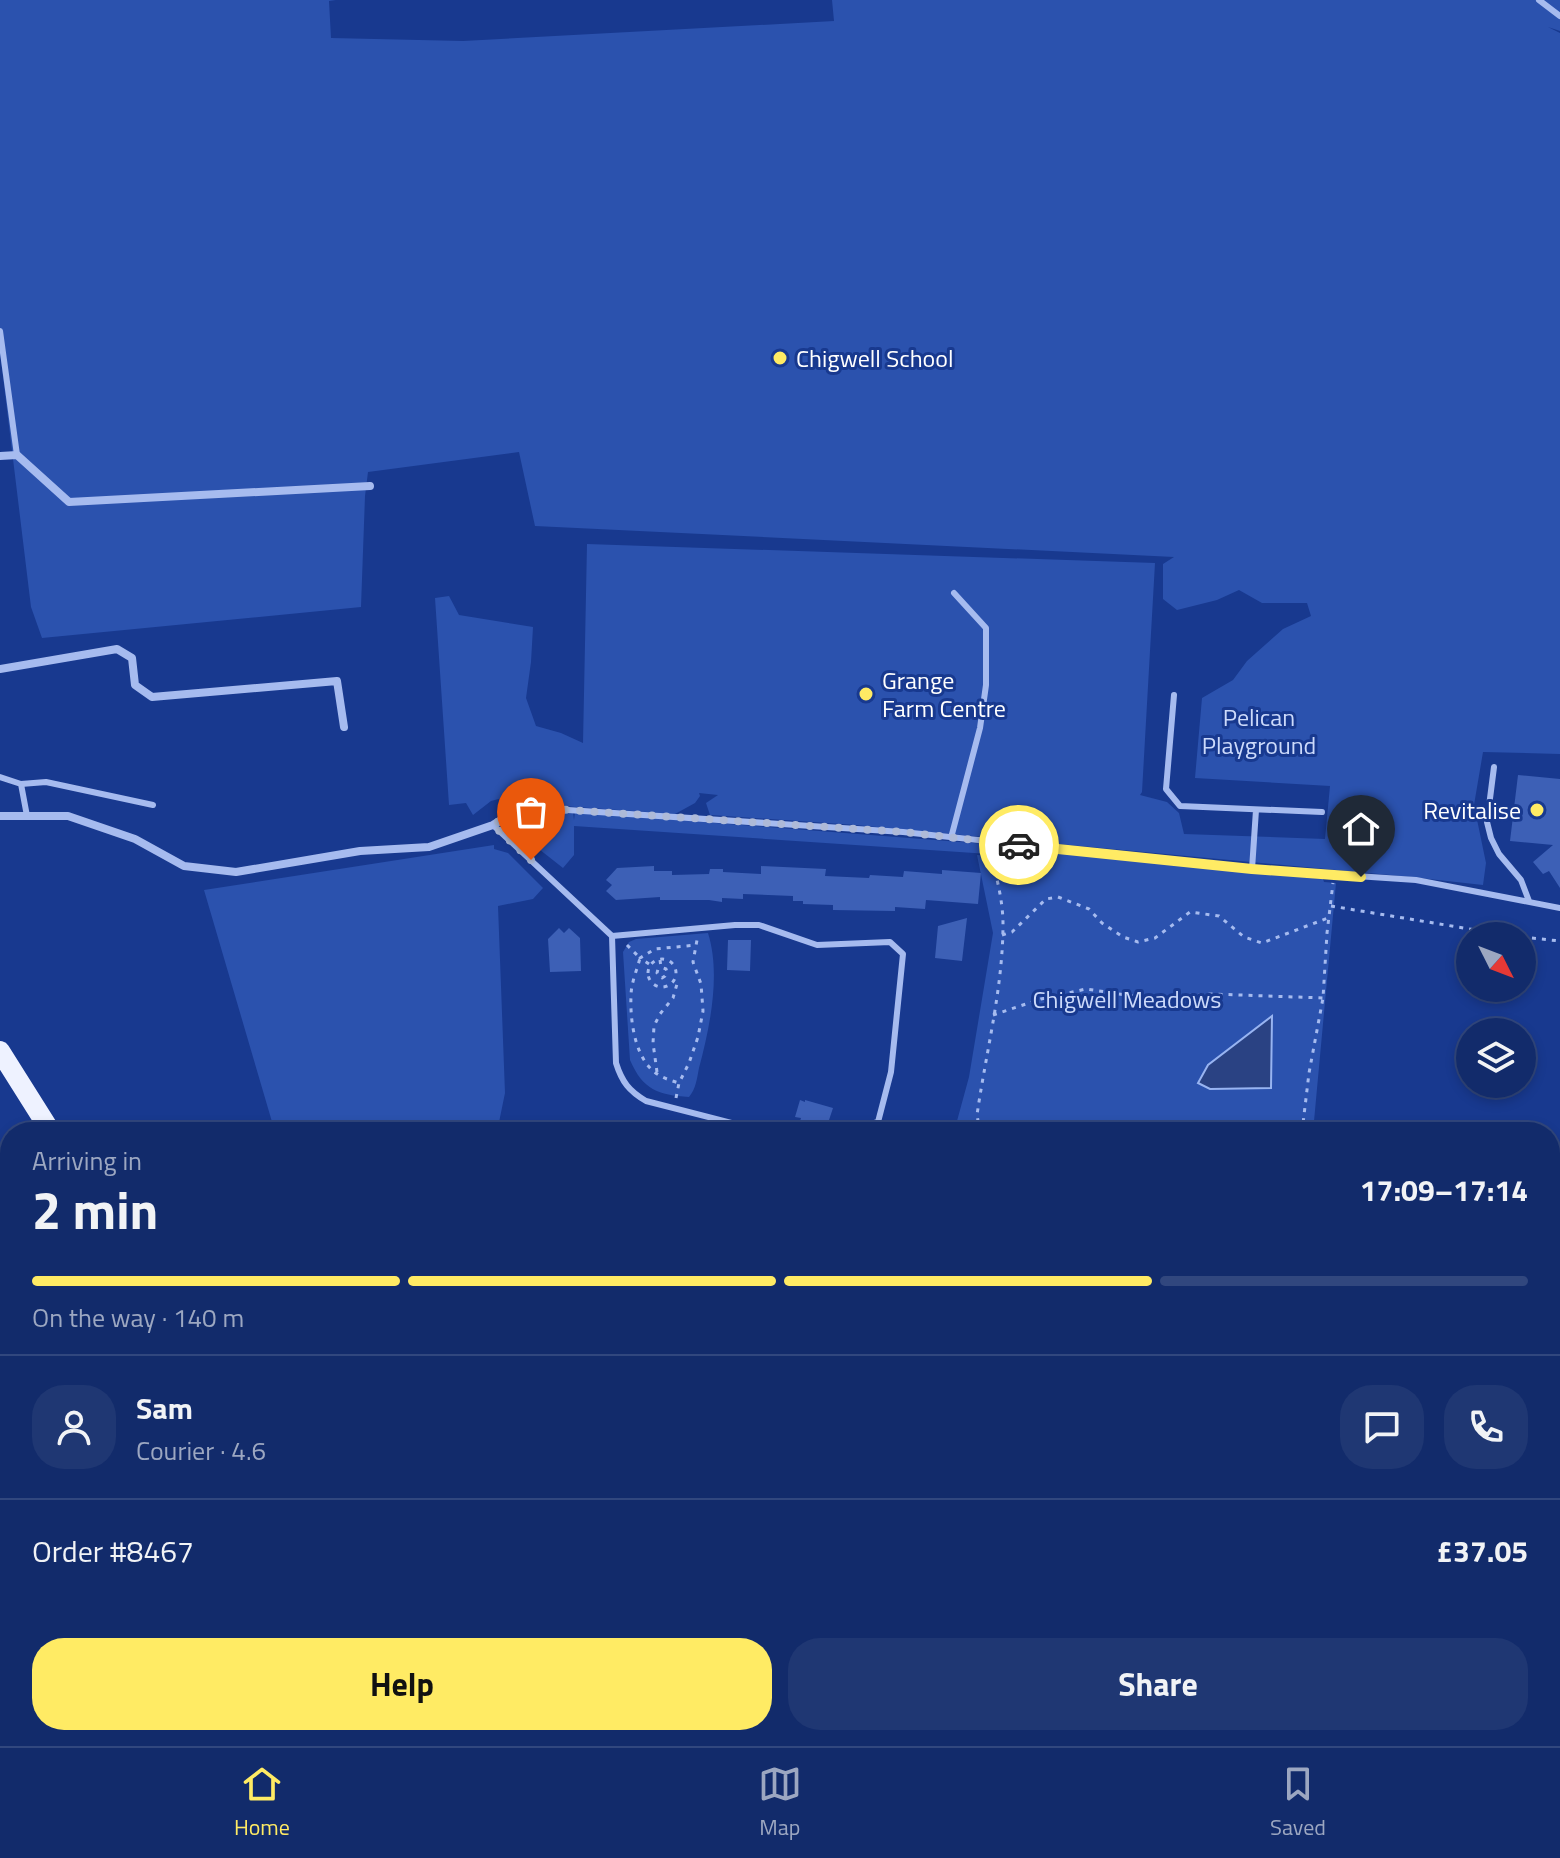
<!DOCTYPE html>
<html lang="en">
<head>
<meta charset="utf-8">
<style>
	body { margin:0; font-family:"Titillium Web",sans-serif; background:#1f3773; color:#f1f3f6; height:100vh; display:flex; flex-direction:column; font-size:30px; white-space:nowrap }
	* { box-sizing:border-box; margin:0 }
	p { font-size:26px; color:#9ca7c1 }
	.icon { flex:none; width:44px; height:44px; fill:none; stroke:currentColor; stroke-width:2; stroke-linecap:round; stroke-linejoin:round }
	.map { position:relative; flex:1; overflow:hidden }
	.side { position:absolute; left:0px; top:1122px; width:1560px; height:624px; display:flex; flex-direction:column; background:#122b6b; border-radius:32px 32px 0 0; box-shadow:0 4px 12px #0003,0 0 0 2px #31477e }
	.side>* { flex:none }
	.needle { width:52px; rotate:132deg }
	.buttons { position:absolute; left:1456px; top:922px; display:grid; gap:16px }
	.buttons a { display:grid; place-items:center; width:80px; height:80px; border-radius:50%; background:#122b6b; box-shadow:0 4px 12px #0003,0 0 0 2px #31477e; font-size:40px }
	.pin { position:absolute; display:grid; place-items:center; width:68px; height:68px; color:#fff; margin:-82px -34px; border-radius:50% 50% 50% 0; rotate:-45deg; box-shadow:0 0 8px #0007 }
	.pin .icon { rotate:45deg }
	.courier { position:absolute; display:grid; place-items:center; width:80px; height:80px; margin:-40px; border:6px solid #ffeb64; border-radius:50%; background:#fff; color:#222; box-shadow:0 2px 10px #0007 }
	.head em { font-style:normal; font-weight:700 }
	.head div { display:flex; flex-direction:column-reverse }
	.head { display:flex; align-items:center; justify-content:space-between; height:136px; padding:0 32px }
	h1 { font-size:52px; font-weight:700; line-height:60px }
	.bar { display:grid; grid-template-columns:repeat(4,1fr); gap:12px 8px; align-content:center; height:96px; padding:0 32px }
	.bar i { height:10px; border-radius:6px; background:#31477e }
	.bar .active { background:#ffeb64 }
	.bar p { grid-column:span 4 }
	.line { display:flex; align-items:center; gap:20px; padding:0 32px; border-top:2px solid #31477e }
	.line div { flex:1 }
	.round { display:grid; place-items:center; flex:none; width:84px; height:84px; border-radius:32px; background:#1f3773 }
	.action { display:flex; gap:16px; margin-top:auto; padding:16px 32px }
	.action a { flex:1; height:92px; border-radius:32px; background:#ffeb64; color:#111; font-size:32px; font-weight:700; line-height:92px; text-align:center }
	.action a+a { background:#1f3773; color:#f1f3f6 }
	.dock { display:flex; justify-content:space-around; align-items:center; height:112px; border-top:2px solid #31477e; background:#122b6b; font-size:22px; color:#9ca7c1 }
	.dock a { display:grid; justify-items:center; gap:4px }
	.dock .active { color:#ffeb64 }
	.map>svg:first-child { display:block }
</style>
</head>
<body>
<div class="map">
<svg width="1560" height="1746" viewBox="0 0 1560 1746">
	<rect width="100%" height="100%" fill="#18398f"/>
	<path fill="#2b52ae" d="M 0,0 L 336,0 L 329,1 L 331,38 L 463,41 L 834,21 L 832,0 L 1560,0 L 1560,31 L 1548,27 L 1560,33 L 1560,754 L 1483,752 L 1474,805 L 1486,863 L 1483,885 L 1411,877 L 855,825 L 710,815 L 706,803 L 718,795 L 699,793 L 700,796 L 695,803 L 675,814 L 519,803 L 510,796 L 491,801 L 473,815 L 466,803 L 449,805 L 435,598 L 449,596 L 459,615 L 533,627 L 531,662 L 526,698 L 536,726 L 561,733 L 583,743 L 587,544 L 1155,563 L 1142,792 L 1140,795 L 1167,802 L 1179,813 L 1184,834 L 1325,839 L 1330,786 L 1195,778 L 1202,698 L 1233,680 L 1247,661 L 1283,629 L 1311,616 L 1307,603 L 1262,603 L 1239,590 L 1217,600 L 1177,610 L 1163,599 L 1163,564 L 1174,557 L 535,526 L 519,452 L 368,472 L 365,496 L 361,607 L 42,638 L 31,607 L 0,352 Z
		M 549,811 L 573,812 L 574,820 L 575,812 L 986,844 L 989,854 L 574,826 L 574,855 L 563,868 L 530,842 C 521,826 536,817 549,811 Z
		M 494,845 L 494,849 L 508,853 L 543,888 L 533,899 L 498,906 L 505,1093 L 497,1132 L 275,1132 L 204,890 Z
		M 1000,847 L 1323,879 L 1324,882 L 1336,883 L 1313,1132 L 954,1132 L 969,1077 L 993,933 L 977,855 L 1004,857 Z
		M 708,933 C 721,974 710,1027 699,1068 C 697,1078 696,1089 689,1097 C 658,1095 643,1090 630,1060 L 623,952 L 629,942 L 636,939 Z
		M 1550,1178 L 1560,1179 L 1560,1412 L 1550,1409 Z
		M 0,1607 L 10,1607 L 10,1736 L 307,1736 L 308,1746 L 0,1746 Z
		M 1036,1736 L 1213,1736 L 1237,1739 L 1280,1736 L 1450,1736 L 1451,1746 L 1033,1746 Z"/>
	<path fill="#2a4283" stroke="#98b4f1" stroke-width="2" d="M 1272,1016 L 1271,1088 L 1210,1089 L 1198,1083 L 1208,1065 Z"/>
	<path fill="#3d60b6" d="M 1518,775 L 1560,779 L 1560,888 L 1549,871 L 1543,874 L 1533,862 L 1553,845 L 1510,841 Z
		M 654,866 L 654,871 L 672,871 L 672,875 L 709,874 L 710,869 L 723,869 L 723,872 L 761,874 L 761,866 L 826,869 L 825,876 L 869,878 L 870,875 L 903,877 L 904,871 L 942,874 L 942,870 L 981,873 L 978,904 L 926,900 L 925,909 L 895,907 L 895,911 L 833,910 L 833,905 L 803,904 L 803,901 L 793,901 L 793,896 L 743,894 L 743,899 L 722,898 L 722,902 L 709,900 L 660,900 L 660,897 L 616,900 L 606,891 L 612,885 L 606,880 L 617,868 Z
		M 967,918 L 962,961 L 935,958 L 938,926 Z
		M 559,928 L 564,933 L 569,928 L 580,938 L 581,971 L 550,972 L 548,939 Z
		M 728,940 L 751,940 L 750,971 L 727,970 Z
		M 800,1100 L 805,1102 L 805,1100 L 833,1108 L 827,1126 L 825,1127 L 824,1132 L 815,1132 L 798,1128 L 801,1118 L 795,1117 Z"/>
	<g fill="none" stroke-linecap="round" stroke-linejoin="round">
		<path stroke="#a6bbef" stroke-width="3" stroke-dasharray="4 6" stroke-linecap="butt" d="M 1331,906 L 1512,936
			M 1002,935 L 1012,932 L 1046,899 L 1058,897 L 1089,909 L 1102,923 L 1123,937 L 1138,942 L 1155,938 L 1190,912 L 1219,916 L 1244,937 L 1262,943 L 1328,918
			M 1522,937 L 1560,941
			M 627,945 L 640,958 C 637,970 631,983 631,996 C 630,1018 634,1052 651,1069 C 659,1077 669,1080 679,1083
			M648 973a14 14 0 1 1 28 0a14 14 0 1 1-28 0Z
			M 660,960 L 661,967 L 666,969 L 667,972 L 665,976 L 662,978 L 657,973 L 658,969 L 661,967
			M 649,964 L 640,958 L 655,949 L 696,945
			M 993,1015 L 1041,999 L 1086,989 L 1146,998 L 1212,994 L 1323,998
			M 657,1072 L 653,1043 L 654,1026 L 660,1014 L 673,998 L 677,984 L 674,980
			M 676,1098 L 679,1083 L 689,1063 L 698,1037 L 703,1011 L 701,984 L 693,962 L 697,940
			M 980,1132 L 977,1115 C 986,1052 1003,988 1003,924 C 1003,900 996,875 990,851
			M 1302,1132 L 1309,1073 L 1323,998 L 1327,933 L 1333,883"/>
		<path stroke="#a6bbef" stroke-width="6" d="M 1539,0 L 1560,16
			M 0,331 L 17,455
			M 1174,695 L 1166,789 L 1180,806 L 1322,812
			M 1494,767 L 1487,822 L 1491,838 L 1499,854 L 1521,880 L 1529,901
			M 0,777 L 21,784 L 27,816
			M 21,784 L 46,782 L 153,805
			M 522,807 L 903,832 L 1252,869 L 1416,880 L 1560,908
			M 493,825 L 612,936 L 616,1063 C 622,1082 629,1091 646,1101 L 767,1132
			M 951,838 L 980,728 L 986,685 L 986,628 L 954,593
			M 1252,869 L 1256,810
			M 612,936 L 735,925 L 759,925 L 817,945 L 890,942 L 903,954 L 891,1072 L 878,1122 L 856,1128 L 855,1132
			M 0,1173 L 10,1165
			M 0,1474 L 10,1474
			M 918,1746 L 920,1736"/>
		<path stroke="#a6bbef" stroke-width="8" d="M 0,456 L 17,455 L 69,502 L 370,486
			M 0,669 L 117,649 L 132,658 L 135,685 L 152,697 L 337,681 L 344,727
			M 0,816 L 68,816 L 135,839 L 184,866 L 236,872 L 360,851 L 429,847 L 493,825 L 522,807"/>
		<path stroke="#eef2ff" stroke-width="20" d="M 0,1051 L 51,1132
			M 336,1736 L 338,1746"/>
	</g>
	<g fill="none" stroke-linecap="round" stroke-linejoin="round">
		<path stroke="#aebad8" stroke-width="8" stroke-dasharray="0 14.4" d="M 531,860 L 493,825 L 522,807 L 903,832 L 1019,845"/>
		<path stroke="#ffeb64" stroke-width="10" d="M 1019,845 L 1252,869 L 1361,877"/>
	</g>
	<g fill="#ffeb64" stroke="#18398f" stroke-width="3">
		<circle cx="780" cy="358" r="8"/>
		<circle cx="866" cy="694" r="8"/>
		<circle cx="1537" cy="810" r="8"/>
	</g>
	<g text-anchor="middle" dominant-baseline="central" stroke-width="6" stroke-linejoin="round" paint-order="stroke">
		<g font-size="24" fill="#fff" stroke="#18398f" text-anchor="start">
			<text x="796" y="358">Chigwell School</text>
			<text x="882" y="680">Grange<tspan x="882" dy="28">Farm Centre</tspan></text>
			<text x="1521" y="810" text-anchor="end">Revitalise</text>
		</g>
		<g font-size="24" fill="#ccdafb" stroke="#18398f">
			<text x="1259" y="717">Pelican<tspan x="1259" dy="28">Playground</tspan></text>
			<text x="1127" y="999">Chigwell Meadows</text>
		</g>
	</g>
</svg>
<div class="buttons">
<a><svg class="needle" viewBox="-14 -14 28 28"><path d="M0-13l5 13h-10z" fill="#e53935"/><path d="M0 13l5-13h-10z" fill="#9ca7c1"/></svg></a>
<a><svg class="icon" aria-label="layers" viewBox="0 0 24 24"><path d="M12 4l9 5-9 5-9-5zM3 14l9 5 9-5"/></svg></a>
</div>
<div class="pin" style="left:531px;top:860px;background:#ea580c"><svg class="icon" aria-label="bag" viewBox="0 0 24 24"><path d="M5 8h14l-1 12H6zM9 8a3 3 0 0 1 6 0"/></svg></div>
<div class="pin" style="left:1361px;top:877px;background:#1f2937"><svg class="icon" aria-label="home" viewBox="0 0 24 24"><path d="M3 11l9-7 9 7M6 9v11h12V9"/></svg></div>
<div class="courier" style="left:1019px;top:845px"><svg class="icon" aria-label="car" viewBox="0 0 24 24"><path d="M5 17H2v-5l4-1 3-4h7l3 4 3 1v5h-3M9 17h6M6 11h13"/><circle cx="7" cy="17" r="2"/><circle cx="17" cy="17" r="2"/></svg></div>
<section class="side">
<div class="head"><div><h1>2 min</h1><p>Arriving in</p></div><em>17:09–17:14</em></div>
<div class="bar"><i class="active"></i><i class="active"></i><i class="active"></i><i></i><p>On the way · 140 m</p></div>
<div class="line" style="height:144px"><a class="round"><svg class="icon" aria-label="person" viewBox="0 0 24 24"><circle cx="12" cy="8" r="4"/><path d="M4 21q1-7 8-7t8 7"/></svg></a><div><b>Sam</b><p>Courier · 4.6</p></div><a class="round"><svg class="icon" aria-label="chat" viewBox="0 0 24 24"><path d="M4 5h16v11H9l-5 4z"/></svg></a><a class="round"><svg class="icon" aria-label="phone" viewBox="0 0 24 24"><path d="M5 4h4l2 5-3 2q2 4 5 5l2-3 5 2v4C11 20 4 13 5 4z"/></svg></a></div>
<div class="line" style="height:104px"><div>Order #8467</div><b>£37.05</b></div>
<div class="action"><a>Help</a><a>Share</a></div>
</section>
</div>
<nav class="dock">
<a class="active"><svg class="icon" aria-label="home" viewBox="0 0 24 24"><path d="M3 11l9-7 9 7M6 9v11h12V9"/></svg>Home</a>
<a><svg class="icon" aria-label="map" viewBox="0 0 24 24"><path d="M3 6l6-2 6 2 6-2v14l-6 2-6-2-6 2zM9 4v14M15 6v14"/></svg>Map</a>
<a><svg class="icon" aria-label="saved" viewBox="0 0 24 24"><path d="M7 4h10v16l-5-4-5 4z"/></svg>Saved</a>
</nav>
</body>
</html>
